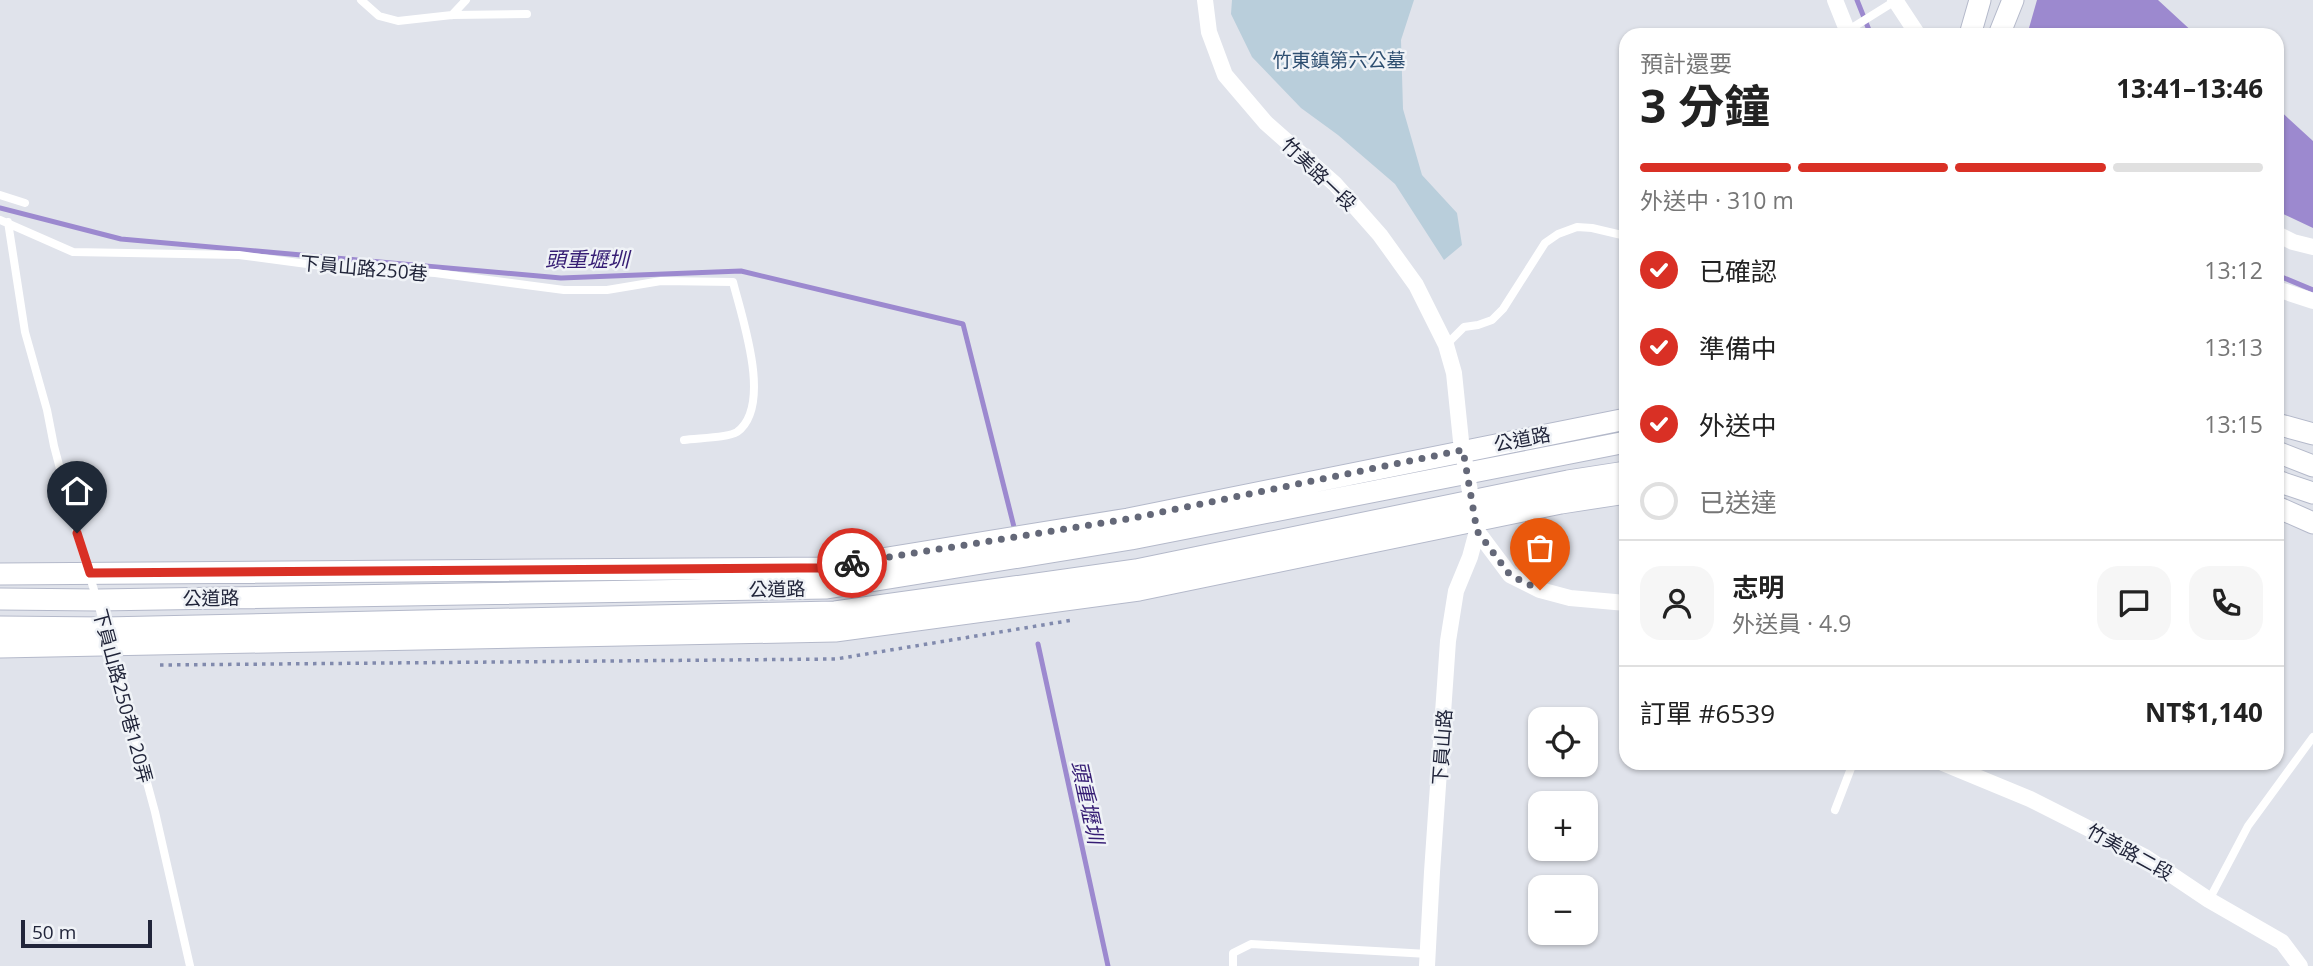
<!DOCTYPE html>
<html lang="zh-TW">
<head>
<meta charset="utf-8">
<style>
	body { margin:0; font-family:"Open Sans","Noto Sans TC",sans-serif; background:#f6f6f6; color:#222; height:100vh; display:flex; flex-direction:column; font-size:26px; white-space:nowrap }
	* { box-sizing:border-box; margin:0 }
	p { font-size:23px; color:#767676 }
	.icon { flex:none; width:38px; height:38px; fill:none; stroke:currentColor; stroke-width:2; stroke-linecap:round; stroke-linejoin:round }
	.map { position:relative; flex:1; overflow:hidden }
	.details { position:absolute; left:1619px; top:28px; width:665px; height:742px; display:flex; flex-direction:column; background:#fff; border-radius:21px; box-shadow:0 2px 5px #0004 }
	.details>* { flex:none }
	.fabs { position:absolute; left:1528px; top:707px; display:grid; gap:14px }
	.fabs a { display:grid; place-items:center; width:70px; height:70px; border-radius:14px; background:#fff; box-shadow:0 2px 5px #0004; font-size:35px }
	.scale { position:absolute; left:21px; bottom:18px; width:131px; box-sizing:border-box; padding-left:7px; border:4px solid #21253a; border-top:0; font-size:19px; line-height:24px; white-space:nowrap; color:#21253a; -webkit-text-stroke:5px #f0f3f7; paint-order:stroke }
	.pin { position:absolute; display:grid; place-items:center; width:60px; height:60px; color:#fff; margin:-72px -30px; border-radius:50% 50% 50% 0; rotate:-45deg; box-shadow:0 0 7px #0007 }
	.pin .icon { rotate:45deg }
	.courier { position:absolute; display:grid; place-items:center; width:70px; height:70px; margin:-35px; border:5px solid #d93025; border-radius:50%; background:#fff; color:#222; box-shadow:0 2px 9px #0007 }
	.headline em { font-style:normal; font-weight:700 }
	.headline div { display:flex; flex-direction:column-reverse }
	.headline { display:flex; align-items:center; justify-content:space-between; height:119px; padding:0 21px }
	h1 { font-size:46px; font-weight:700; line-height:52px }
	.bar { display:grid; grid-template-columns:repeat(4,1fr); gap:10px 7px; align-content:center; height:84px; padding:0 21px }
	.bar i { height:9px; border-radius:5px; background:#e0e0e0 }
	.bar .selected { background:#d93025 }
	.bar p { grid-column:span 4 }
	.line { display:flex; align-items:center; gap:18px; padding:0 21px; border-top:2px solid #e0e0e0 }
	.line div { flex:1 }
	.round { display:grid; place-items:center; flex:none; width:74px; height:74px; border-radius:21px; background:#f6f6f6 }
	ol { padding:0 21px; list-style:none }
	li { display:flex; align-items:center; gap:21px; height:77px }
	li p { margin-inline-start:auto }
	li .icon { padding:7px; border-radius:50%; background:#d93025; color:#fff; stroke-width:4 }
	li:last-child { color:#767676 }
	li i { width:38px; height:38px; border:4px solid #e0e0e0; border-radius:50% }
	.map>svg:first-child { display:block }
</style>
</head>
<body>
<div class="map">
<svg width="2313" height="966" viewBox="0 0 2313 966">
	<rect width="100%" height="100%" fill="#e0e3eb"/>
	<path fill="#b9cedb" d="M 1232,0 L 1414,0 L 1401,40 L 1403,109 L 1422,175 L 1457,213 L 1462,245 L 1444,260 L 1395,184 L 1338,135 L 1301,108 L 1252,57 L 1231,14 Z"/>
	<path fill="#9c89cf" d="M 2037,0 L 2158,0 L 2196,35 L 2027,35 Z
		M 2277,108 L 2313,141 L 2313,228 L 2277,211 Z"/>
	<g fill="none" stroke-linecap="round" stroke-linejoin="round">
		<path stroke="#9c89cf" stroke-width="5" d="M 1857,0 L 1871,35
			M 0,208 L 121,239 L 561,278 L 741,271 L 963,324 L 1014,527
			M 2277,275 L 2313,290
			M 1038,644 L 1108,966"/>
		<g stroke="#b4b9ca" stroke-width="23">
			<path id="secondary" d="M 1970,35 L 1980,0
				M 1999,35 L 2013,0
				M 2277,424 L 2313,434
				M 2277,452 L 2313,466
				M 2277,481 L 2313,493
				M 2277,507 L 2313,523
				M 0,574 L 826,568 L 1128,519 L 1626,419
				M 0,599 L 98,600 L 827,588 L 1131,539 L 1626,442
				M 0,627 L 105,628 L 835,612 L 1136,570 L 1568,481 L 1626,472
				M 0,647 L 835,631 L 1139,590 L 1561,503 L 1626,493"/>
		</g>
		<path stroke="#818aad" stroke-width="3.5" stroke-dasharray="3.5 5" stroke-linecap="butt" d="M 160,665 L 836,659 L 1073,620"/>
		<path stroke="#fff" stroke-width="8" d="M 361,0 L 379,16 L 398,21 L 452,15 L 527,14
			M 452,15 L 466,0
			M 1847,31 L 1895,1
			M 0,195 L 25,203
			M 0,220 L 73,252 L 239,255 L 322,266 L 435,273 L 564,290 L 607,290 L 661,281 L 733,282 C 742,318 773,406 737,432 C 728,438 696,438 684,440
			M 8,222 L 25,332 L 47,410 L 54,446 L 77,533 L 105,627
			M 1446,345 L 1464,327 L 1478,325 L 1492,320 L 1503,309 L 1545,243 L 1558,234 L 1577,227 L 1592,228 L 1626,236
			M 110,646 L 155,812 L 190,966
			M 1835,810 L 1853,763
			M 2209,900 L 2248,826 L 2313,737
			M 1233,966 L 1233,953 L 1251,944 L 1428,954"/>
		<path stroke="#fff" stroke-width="16" d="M 1205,0 L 1209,32 L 1225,75 L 1266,123 L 1335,184 L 1380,235 L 1416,285 L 1446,345 L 1454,373 L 1461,441 L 1477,531 L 1510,575 L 1540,590 L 1570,598 L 1626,603
			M 1835,0 L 1849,35
			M 1895,0 L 1918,35
			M 2277,234 L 2293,242 L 2313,247
			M 2277,289 L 2313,301
			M 1943,763 L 2030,799 L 2145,857 L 2209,900 L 2282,942 L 2300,966
			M 1427,966 L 1432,872 L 1448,641 L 1456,591 L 1470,557 L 1477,531"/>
		<use href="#secondary" stroke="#fff" stroke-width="21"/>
	</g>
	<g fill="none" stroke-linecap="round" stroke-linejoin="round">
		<path stroke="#646878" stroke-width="7" stroke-dasharray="0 12.6" d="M 852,563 L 1128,519 L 1463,450 L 1477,531 L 1510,575 L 1540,590"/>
		<path stroke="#d93025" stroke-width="9" d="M 77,533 L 90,573 L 799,568 L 826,568 L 852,563"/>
	</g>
	<g text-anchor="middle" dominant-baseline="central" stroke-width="5" stroke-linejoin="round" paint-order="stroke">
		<g font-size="19" fill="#2d4e70" stroke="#f0f3f7">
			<text x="1339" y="60">竹東鎮第六公墓</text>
		</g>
		<g font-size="19" fill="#21253a" stroke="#f0f3f7">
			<text transform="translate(1319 174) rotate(44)">竹美路一段</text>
			<text transform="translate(364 268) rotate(5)">下員山路250巷</text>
			<text transform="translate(1522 439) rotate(-11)">公道路</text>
			<text transform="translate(777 589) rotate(-1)">公道路</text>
			<text transform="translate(211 598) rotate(-1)">公道路</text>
			<text transform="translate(123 696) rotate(75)">下員山路250巷120弄</text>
			<text transform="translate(1442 747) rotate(-86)">下員山路</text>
			<text transform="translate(2130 852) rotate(29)">竹美路二段</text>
		</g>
		<g font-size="21" font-style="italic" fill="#361d74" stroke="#f0f3f7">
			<text x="587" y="259">頭重壢圳</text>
			<text transform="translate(1088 802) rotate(78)">頭重壢圳</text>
		</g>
	</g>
</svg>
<div class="fabs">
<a><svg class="icon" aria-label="locate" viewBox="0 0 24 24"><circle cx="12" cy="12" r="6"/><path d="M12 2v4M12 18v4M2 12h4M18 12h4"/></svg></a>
<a>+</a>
<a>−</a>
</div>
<div class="scale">50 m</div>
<div class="pin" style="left:1540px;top:590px;background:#ea580c"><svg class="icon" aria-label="bag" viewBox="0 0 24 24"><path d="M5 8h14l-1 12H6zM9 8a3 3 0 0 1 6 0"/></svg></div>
<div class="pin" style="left:77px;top:533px;background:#1f2937"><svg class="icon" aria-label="home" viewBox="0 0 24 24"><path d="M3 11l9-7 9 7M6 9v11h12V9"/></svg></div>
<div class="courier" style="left:852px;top:563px"><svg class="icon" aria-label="bike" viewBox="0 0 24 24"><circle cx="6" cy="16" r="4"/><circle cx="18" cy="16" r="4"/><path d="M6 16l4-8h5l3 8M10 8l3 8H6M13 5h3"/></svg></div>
<section class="details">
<div class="headline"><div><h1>3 分鐘</h1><p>預計還要</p></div><em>13:41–13:46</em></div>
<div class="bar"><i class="selected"></i><i class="selected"></i><i class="selected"></i><i></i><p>外送中 · 310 m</p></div>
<ol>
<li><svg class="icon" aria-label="check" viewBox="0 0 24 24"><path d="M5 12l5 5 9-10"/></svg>已確認<p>13:12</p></li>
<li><svg class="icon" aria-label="check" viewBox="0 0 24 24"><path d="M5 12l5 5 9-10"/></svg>準備中<p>13:13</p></li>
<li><svg class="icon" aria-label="check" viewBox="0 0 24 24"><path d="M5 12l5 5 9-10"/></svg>外送中<p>13:15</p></li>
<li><i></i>已送達</li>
</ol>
<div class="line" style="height:126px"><a class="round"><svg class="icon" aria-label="person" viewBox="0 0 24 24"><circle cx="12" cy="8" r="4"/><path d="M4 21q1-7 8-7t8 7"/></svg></a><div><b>志明</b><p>外送員 · 4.9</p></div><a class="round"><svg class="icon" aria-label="chat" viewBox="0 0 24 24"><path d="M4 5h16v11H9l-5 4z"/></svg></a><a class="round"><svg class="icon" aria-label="phone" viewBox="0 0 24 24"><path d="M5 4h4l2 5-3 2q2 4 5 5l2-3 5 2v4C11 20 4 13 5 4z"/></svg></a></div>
<div class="line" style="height:91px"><div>訂單 #6539</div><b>NT$1,140</b></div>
</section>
</div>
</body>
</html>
